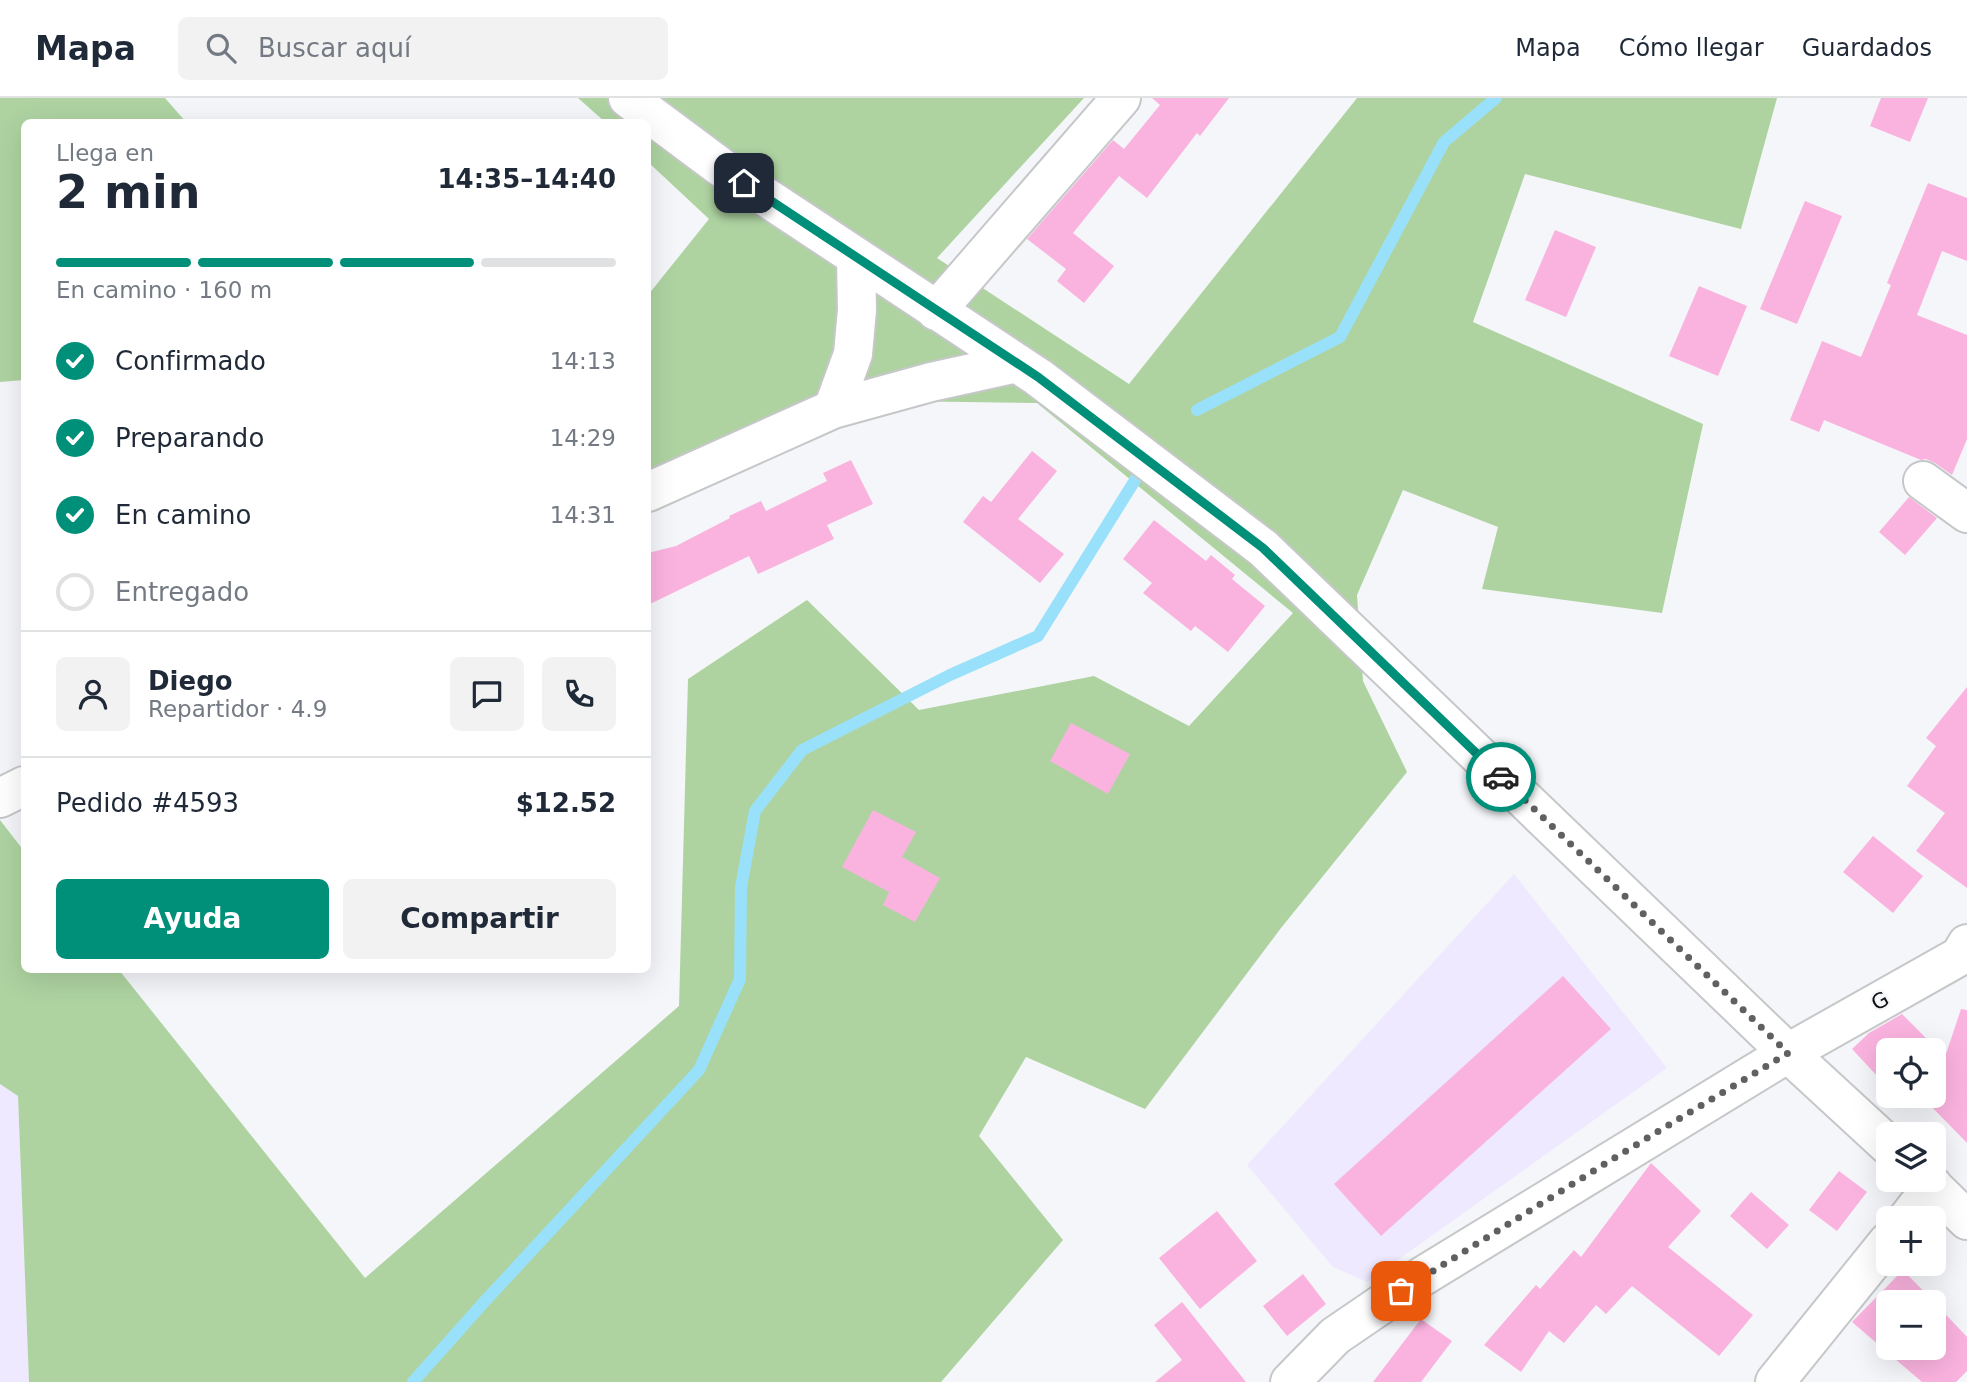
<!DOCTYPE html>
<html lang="es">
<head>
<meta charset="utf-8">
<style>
	body { margin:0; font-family:"DejaVu Sans",sans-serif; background:#f2f2f3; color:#1f2937; height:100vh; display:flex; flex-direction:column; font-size:26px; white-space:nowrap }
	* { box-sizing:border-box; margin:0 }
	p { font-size:23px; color:#747a83 }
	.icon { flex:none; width:38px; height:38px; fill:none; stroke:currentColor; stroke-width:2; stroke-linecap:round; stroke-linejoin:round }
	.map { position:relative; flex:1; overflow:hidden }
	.sheet { position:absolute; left:21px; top:21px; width:630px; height:854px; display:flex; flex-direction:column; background:#fff; border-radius:10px; box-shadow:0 7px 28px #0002 }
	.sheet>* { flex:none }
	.tools { position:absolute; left:1876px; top:940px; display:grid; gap:14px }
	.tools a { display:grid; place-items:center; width:70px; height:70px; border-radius:10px; background:#fff; box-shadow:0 7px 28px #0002; font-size:35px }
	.pin { position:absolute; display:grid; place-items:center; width:60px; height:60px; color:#fff; margin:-30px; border-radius:14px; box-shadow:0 4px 10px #0006 }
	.courier { position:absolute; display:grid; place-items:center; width:70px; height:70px; margin:-35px; border:5px solid #008f79; border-radius:50%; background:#fff; color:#222; box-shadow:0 2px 9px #0007 }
	.summary em { font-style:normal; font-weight:800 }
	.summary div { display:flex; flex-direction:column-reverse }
	.summary { display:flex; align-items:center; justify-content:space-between; height:119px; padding:0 35px }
	h1 { font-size:46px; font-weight:800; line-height:52px }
	.bar { display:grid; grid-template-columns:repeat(4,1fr); gap:10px 7px; align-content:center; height:84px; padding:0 35px }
	.bar i { height:9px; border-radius:5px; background:#e0e1e3 }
	.bar .active { background:#008f79 }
	.bar p { grid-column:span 4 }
	.line { display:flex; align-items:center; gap:18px; padding:0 35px; border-top:2px solid #e0e1e3 }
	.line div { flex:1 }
	.round { display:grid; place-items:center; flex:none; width:74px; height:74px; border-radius:10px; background:#f2f2f3 }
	ol { padding:0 35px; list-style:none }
	li { display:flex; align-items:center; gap:21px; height:77px }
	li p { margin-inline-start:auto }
	li .icon { padding:7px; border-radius:50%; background:#008f79; color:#fff; stroke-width:4 }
	li:last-child { color:#747a83 }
	li i { width:38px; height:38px; border:4px solid #e0e1e3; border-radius:50% }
	.primary-button { display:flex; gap:14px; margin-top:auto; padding:14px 35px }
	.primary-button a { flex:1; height:80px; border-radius:10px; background:#008f79; color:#fff; font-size:28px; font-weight:800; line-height:80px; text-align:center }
	.primary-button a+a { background:#f2f2f3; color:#1f2937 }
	header { display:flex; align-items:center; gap:42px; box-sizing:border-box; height:98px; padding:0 35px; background:#fff; border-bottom:2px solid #e0e1e3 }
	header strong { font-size:33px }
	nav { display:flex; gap:38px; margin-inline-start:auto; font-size:24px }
	.search { width:490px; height:63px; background:#f2f2f3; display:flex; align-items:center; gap:18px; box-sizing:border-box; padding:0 24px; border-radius:10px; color:#747a83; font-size:26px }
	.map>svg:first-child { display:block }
</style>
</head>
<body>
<header>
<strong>Mapa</strong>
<div class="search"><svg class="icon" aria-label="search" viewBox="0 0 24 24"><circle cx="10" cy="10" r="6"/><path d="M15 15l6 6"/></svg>Buscar aquí</div>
<nav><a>Mapa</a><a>Cómo llegar</a><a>Guardados</a></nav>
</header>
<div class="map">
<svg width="1967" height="1284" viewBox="0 0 1967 1284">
	<rect width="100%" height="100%" fill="#f5f6f9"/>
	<path fill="#eee9ff" d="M 1514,776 L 1667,970 L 1367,1184 L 1333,1169 L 1247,1067 Z
		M 0,986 L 18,998 L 29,1284 L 0,1284 Z"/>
	<path fill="#aed3a1" d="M 0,0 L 165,0 L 186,24 L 24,24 L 24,282 L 0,284 Z
		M 578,0 L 1084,0 L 937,160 L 1129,286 L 1357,0 L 1777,0 L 1741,131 L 1525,76 L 1473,224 L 1703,326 L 1662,515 L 1482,491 L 1498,429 L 1403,392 L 1357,497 L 1363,583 L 1407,674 L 1281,830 L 1145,1011 L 1026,959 L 979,1038 L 1063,1142 L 941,1284 L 29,1284 L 18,998 L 0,986 L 0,722 L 24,753 L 24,872 L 119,872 L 365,1180 L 679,908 L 688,581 L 807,502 L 919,612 L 1094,578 L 1189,628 L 1293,515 L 1037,305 L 822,302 L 648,381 L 648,197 L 709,121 L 648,64 L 648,24 L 605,24 Z"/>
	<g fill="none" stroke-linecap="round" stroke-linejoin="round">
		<path stroke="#99e1fa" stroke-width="12" d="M 1197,312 L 1340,239 L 1444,44 L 1496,0
			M 413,1284 L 485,1203 L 699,972 L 740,881 L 741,789 L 755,713 L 802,652 L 950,577 L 1038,538 L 1137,379"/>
	</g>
	<path fill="#fab3df" d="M 1152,0 L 1229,0 L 1200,38 L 1197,35 L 1147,100 L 1119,78 L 1073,135 L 1114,168 L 1084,205 L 1057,183 L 1066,171 L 1027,141 L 1113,42 L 1124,51 L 1160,7 Z
		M 1881,0 L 1928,0 L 1910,44 L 1870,28 Z
		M 1928,85 L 1967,100 L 1967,163 L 1942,153 L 1917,217 L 1967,237 L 1967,341 L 1952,377 L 1935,365 L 1926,361 L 1921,362 L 1824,322 L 1819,334 L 1790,322 L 1822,243 L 1861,259 L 1891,187 L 1887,185 Z
		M 1805,103 L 1842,118 L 1797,226 L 1760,211 Z
		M 1555,132 L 1596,149 L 1566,219 L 1525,202 Z
		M 1699,188 L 1747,208 L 1718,278 L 1669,258 Z
		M 1032,353 L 1057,373 L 1018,421 L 1064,456 L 1040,485 L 963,424 L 983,398 L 991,404 Z
		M 851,362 L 873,406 L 827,427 L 834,441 L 758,476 L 749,458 L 648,507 L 648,455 L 676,448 L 730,420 L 729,418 L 761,403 L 766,413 L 827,383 L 823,375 Z
		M 1909,399 L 1937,420 L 1905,457 L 1879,434 Z
		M 1154,422 L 1206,463 L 1211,457 L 1235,477 L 1232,481 L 1265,508 L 1228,554 L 1195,528 L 1191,533 L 1143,495 L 1152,485 L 1123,461 Z
		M 1967,589 L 1967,790 L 1916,753 L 1945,715 L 1907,688 L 1936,648 L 1926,640 Z
		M 1071,625 L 1130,656 L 1108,696 L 1050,663 Z
		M 873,712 L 916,734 L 902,759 L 940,780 L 915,824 L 883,807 L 889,794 L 842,769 Z
		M 1873,738 L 1923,778 L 1893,815 L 1843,774 Z
		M 1563,878 L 1611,931 L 1381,1138 L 1334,1086 Z
		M 1961,911 L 1967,912 L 1967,1045 L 1921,998 L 1934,998 L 1934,952 L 1888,952 L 1888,972 L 1879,980 L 1852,951 L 1869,935 L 1902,916 L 1945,959 Z
		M 1651,1065 L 1701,1113 L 1668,1149 L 1753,1217 L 1719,1258 L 1632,1188 L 1606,1216 L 1596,1207 L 1564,1245 L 1549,1233 L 1521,1274 L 1484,1247 L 1536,1187 L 1540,1191 L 1574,1152 L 1581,1159 Z
		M 1839,1073 L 1867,1094 L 1837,1133 L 1809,1112 Z
		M 1751,1094 L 1789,1127 L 1767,1151 L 1730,1118 Z
		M 1217,1113 L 1257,1163 L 1200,1211 L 1159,1160 Z
		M 1903,1172 L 1934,1204 L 1888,1204 L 1888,1250 L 1934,1250 L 1934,1204 L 1967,1239 L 1967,1273 L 1956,1284 L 1922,1284 L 1852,1224 Z
		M 1303,1176 L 1326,1206 L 1287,1238 L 1263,1208 Z
		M 1182,1204 L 1246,1284 L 1155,1284 L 1182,1262 L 1154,1227 Z
		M 1421,1221 L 1452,1243 L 1421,1284 L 1373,1284 Z"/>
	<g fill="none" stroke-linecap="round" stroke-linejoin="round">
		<g stroke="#c6c7c9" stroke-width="42">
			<path id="minor" d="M 628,0 L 722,70 L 1038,279 L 1263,450 L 1788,955 L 1888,1047
				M 936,213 L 1121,0
				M 833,311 L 853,256 L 857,212 L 856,160
				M 1923,383 L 1967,415
				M 648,394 L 833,311 L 931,284 L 1017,265
				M 0,700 L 24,688
				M 1926,1082 L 1967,1122
				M 1908,1120 L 1933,1088
				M 1290,1284 L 1335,1238 L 1423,1178 L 1788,955 L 1960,858 L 1967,846
				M 1775,1284 L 1888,1144"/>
		</g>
		<use href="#minor" stroke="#fff" stroke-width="38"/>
	</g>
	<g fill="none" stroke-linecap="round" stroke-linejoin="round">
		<path stroke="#606062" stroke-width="7" stroke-dasharray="0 12.6" d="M 1401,1193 L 1611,1062 L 1788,955 L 1501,679"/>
		<path stroke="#008f79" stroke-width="9" d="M 744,85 L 1038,279 L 1263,450 L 1501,679"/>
	</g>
	<g text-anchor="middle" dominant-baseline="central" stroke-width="5" stroke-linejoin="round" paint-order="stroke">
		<g font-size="21" fill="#0f0f10" stroke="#f5f6f9">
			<text transform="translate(1880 903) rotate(-30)">G</text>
		</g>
	</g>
</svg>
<div class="tools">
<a><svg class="icon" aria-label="locate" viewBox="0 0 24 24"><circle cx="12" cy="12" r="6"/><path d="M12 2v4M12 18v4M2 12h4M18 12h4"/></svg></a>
<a><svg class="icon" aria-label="layers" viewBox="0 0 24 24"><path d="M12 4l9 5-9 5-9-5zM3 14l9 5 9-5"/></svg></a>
<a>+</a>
<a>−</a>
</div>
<div class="pin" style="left:1401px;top:1193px;background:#ea580c"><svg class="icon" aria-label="bag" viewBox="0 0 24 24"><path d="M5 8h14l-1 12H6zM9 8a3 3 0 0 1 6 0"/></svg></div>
<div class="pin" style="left:744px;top:85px;background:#1f2937"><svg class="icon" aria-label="home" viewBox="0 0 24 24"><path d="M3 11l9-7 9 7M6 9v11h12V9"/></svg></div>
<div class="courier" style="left:1501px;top:679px"><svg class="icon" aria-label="car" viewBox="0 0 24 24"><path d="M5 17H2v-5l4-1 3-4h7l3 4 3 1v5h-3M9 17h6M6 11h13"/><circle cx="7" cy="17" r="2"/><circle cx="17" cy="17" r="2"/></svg></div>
<section class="sheet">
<div class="summary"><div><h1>2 min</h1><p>Llega en</p></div><em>14:35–14:40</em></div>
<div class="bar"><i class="active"></i><i class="active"></i><i class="active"></i><i></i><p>En camino · 160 m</p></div>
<ol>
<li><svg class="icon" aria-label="check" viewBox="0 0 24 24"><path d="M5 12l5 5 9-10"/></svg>Confirmado<p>14:13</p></li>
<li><svg class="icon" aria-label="check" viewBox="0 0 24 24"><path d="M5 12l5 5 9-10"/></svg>Preparando<p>14:29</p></li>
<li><svg class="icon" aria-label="check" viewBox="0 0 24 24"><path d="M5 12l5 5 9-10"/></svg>En camino<p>14:31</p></li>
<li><i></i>Entregado</li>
</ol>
<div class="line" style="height:126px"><a class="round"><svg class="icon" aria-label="person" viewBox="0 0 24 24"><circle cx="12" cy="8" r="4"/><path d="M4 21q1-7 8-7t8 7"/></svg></a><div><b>Diego</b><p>Repartidor · 4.9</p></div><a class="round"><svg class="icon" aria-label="chat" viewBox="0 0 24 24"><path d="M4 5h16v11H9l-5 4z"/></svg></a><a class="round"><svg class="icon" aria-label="phone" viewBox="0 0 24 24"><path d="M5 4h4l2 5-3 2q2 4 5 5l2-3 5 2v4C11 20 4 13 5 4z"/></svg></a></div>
<div class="line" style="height:91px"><div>Pedido #4593</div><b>$12.52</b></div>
<div class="primary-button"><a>Ayuda</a><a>Compartir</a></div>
</section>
</div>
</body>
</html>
